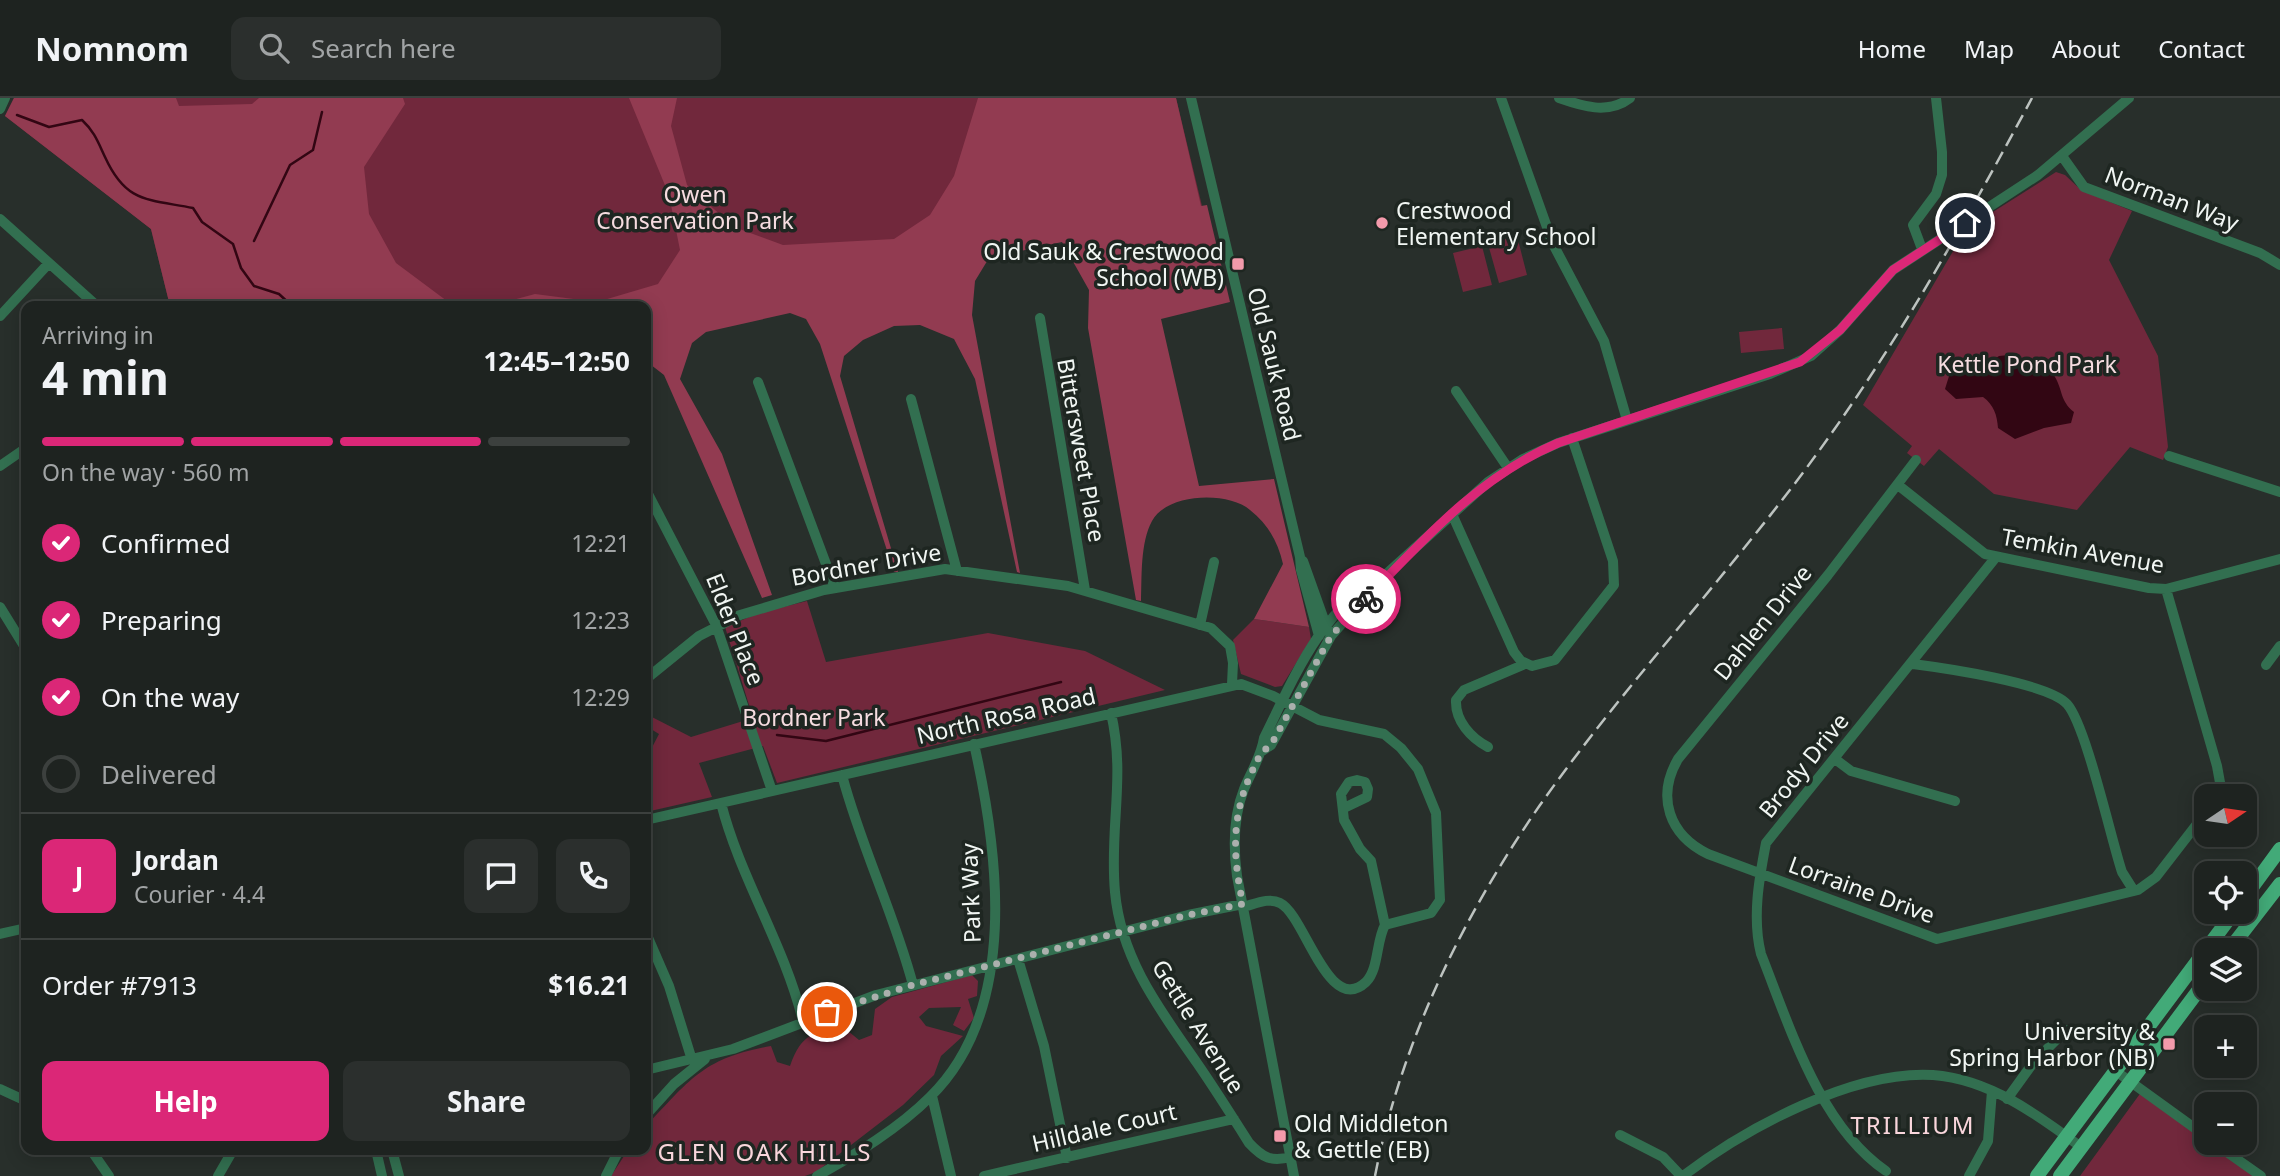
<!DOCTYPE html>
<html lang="en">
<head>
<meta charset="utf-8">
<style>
	body { margin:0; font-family:"Noto Sans",sans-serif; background:#2b2f2d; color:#f1f3f6; height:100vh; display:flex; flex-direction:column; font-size:26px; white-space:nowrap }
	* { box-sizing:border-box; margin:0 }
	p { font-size:23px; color:#a1a4a5 }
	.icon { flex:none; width:38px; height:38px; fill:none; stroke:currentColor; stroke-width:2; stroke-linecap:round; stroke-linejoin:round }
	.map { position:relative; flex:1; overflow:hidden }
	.side { position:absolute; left:21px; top:203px; width:630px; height:854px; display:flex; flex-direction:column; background:#1e2320; border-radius:14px; box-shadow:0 4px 18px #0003,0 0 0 2px #3c403e }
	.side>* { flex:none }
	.needle { width:46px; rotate:77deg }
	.buttons { position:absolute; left:2194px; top:686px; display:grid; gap:14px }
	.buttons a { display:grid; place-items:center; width:63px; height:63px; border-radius:14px; background:#1e2320; box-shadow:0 4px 18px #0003,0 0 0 2px #3c403e; font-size:35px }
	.pin { position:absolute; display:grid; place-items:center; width:60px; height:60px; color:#fff; margin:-30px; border:4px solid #fff; border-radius:50%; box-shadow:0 2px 7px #0007 }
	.courier { position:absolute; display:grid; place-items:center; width:70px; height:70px; margin:-35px; border:5px solid #db2777; border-radius:50%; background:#fff; color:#222; box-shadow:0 2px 9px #0007 }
	.head em { font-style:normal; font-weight:700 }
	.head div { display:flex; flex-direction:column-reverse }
	.head { display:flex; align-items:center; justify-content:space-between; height:119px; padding:0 21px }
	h1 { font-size:46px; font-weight:700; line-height:52px }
	.bar { display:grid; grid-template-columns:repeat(4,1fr); gap:10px 7px; align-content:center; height:84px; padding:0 21px }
	.bar i { height:9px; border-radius:5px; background:#3c403e }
	.bar .on { background:#db2777 }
	.bar p { grid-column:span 4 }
	.line { display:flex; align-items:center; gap:18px; padding:0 21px; border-top:2px solid #3c403e }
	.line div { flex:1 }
	.round { display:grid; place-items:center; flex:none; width:74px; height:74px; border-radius:14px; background:#2b2f2d }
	ol { padding:0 21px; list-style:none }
	li { display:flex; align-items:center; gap:21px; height:77px }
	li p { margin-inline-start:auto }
	li .icon { padding:7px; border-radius:50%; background:#db2777; color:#fff; stroke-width:4 }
	li:last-child { color:#a1a4a5 }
	li i { width:38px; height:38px; border:4px solid #3c403e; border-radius:50% }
	.button { display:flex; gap:14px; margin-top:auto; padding:14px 21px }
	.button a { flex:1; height:80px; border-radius:14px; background:#db2777; color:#fff; font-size:28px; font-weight:700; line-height:80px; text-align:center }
	.button a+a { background:#2b2f2d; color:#f1f3f6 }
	header { display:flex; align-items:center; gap:42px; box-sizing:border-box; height:98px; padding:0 35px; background:#1e2320; border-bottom:2px solid #3c403e }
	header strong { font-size:33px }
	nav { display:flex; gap:38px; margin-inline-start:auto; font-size:24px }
	.search { width:490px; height:63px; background:#2b2f2d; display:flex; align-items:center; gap:18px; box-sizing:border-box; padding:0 24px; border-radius:14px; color:#a1a4a5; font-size:26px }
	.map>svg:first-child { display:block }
</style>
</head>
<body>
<header>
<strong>Nomnom</strong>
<div class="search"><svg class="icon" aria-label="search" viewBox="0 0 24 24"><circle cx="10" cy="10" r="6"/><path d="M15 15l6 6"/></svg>Search here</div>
<nav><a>Home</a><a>Map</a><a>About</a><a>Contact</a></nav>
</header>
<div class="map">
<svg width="2280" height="1078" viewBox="0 0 2280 1078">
	<rect width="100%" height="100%" fill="#282f2b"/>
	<path fill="#71283c" d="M 14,0 L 1176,0 L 1202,108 L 646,208 L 170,208 L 151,131 L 5,18 Z
		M 2056,74 L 2065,77 L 2081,92 L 2132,113 L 2109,162 L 2158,258 L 2168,349 L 2163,362 L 2130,349 L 2077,412 L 1994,396 L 1939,351 L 1924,368 L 1907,355 L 1912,348 L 1863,307 L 1966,131 Z
		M 1517,138 L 1527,177 L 1499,185 L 1488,146 Z
		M 1482,148 L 1492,187 L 1463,194 L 1453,155 Z
		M 1782,230 L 1784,251 L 1741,255 L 1739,234 Z
		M 807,503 L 826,564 L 988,535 L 1085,553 L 1165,592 L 777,685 L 763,648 L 699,665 L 712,699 L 646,714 L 646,661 L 659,636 L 646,628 L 646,616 L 691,639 L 753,620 L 725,529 L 759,515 Z
		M 1254,521 L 1309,529 L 1311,541 L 1282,588 L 1275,589 L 1241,576 L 1233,542 Z
		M 972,877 L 978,883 L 977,898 L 968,901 L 974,920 L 964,933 L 953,927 L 961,909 L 929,910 L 919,919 L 926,928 L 963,938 L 941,958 L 934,977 L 903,1007 L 816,1074 L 805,1078 L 611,1078 L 628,1052 L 646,1052 L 646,1028 C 691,981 703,960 771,948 L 777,964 L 790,968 C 802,934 814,935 846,926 L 848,933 L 859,942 L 872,937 L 875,911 L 892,899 Z
		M 2142,993 L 2207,1039 L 2207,1045 L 2214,1045 L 2261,1078 L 2080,1078 Z"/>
	<path fill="#923b51" d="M 14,0 L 176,0 L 179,8 L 252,6 L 259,0 L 403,0 L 405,6 L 364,69 L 369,116 L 396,165 L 451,206 L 501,205 L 535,196 L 597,204 L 658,186 L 680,152 L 669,97 L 629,0 L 677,0 L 671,28 L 687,87 L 734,129 L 783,147 L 894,141 L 930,117 L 954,78 L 978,0 L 1176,0 L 1201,108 L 1207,107 L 1230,204 L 1161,221 L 1199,388 L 1274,381 L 1309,529 L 1254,521 L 1283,466 C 1278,444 1268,426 1250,412 C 1228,393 1167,395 1152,423 C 1140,445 1142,479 1141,503 L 1136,502 L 1088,230 L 1089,192 L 1062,144 L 989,160 L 975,183 L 972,217 L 1020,475 L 1017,474 L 975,281 L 954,241 L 920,227 L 894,228 L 863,242 L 844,258 L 840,278 L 898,474 L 894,474 L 820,246 L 806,221 L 790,215 L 706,234 L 692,245 L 680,281 L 722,356 L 772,497 L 762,500 L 664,277 L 646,263 L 646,208 L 170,208 L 151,131 L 5,18 Z"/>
	<path fill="#320613" d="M 2009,257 C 2021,266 2047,266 2055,279 C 2063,293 2060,303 2074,314 L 2071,325 L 2044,330 L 2015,341 L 1998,330 C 1997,317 1994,307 1983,299 L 1956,301 L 1945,291 L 1950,275 L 1981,270 L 1999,258 Z"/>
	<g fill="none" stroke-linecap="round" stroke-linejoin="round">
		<path stroke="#320613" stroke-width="2.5" d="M 17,17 L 49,29 L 82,22 C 94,33 98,44 105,59 C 126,105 147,101 193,110 L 202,124 L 233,146 L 241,170 L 254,188 L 279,196 L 292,208
			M 254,143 L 290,67 L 313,52 L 322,14
			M 777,637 L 826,643 L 1061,584"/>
		<path stroke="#326f50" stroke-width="10" d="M 1191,0 L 1300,459 L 1301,472 L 1319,538
			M 1501,0 L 1553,146 L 1604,243 L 1627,322
			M 1559,0 C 1582,8 1608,17 1630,0
			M 0,11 L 5,0
			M 2062,58 L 2084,89 L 2260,155 L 2280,167
			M 0,121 L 97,208
			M 1922,151 L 1913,127 L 1936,96 L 1942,77 L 1942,54 L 1936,0
			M 0,218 L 49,165
			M 1040,220 L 1085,492
			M 758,284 L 835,490
			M 1456,293 L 1508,370
			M 911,301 L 957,473
			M 2169,358 L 2280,394
			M 1916,362 L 1828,477 L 1678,661 C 1656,699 1669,737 1708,756 L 1937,841 L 2138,792 L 2156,779 L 2207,713
			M 0,368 L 26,350
			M 1898,387 L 1985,456 L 2149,490 L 2166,491 L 2280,461
			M 646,392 L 716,527 L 772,693
			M 1452,416 L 1514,554 L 1521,563 L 1532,568 L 1555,562 L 1614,487 L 1613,463 L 1572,340
			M 1303,463 L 1328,533
			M 2166,491 L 2217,668 L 2221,690 L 2218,698
			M 0,509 L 26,551
			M 1200,527 L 1214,464
			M 1913,566 C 1944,570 2048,585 2067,606 C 2086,627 2111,741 2122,774 L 2134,793
			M 2266,567 L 2280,548
			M 646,581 L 699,538 L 740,517 L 824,492 L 945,471 L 1068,488 L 1211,530 L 1230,548 L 1233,565 L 1232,586
			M 1111,615 C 1126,680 1109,730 1115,794 C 1121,861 1160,912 1197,965 C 1215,991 1232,1018 1249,1045 C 1263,1060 1271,1064 1291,1059
			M 1488,649 C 1471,640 1455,623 1456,602 L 1464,592 L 1525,566
			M 1262,653 L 1271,647 L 1331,538 L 1383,479 L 1488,384 L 1523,361 L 1558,345 L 1770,276 L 1811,258 L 1840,232 L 1893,172 L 2038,77 L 2129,0
			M 1835,661 L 1851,673 L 1955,703
			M 842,677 C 861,749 894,815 913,887
			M 721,705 C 740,780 784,846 803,923
			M 1344,710 L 1367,699 L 1368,691 L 1365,684 L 1357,682 L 1349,684 L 1341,696 L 1344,722 L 1360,751 L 1371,763 L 1385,827
			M 646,722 L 1241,586 L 1273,598 L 1319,622 L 1384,636 L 1401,650 L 1418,671 L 1436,715 L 1440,802 L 1431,815 L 1385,827
			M 1243,809 C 1255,806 1269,799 1280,805 C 1305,817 1328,919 1366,884 C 1379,871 1376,843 1385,827
			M 646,835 L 669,888 L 692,962
			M 0,836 L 26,830
			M 1018,861 L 1044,948 L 1067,1060
			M 646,972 L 733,951 L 876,897 L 1188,817 L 1243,806
			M 2117,974 L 2207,1039
			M 0,991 L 26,1003
			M 932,998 L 951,1078
			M 2007,1001 L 2033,965 L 2066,932
			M 646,1017 L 674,986 L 705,961
			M 1620,1037 L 1663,1059 L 1681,1078
			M 2214,1045 L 2261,1078
			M 91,1052 L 109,1078
			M 376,1052 L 382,1078
			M 392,1052 L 399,1078
			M 1886,1073 C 1819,1027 1790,929 1761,856 C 1752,820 1759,781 1766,745 L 1996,459
			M 218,1078 L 233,1052
			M 606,1078 L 619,1052
			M 817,1078 C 856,1056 898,1031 930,999 C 1019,912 999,756 974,646
			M 984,1078 L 1234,1021
			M 1294,1078 L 1237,778 C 1233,748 1233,719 1244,691 C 1251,674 1261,659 1264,640 C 1292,584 1322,508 1383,479
			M 1683,1078 C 1746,1030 1853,972 1933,977 C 1989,981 2038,1017 2081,1049
			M 1969,1078 L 1988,1043 L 1992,993"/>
		<path stroke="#42aa78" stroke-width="14" d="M 2245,799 L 2280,751
			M 2229,852 L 2280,786
			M 2037,1078 L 2234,814
			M 2060,1078 L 2207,881"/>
		<path stroke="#bdc3c0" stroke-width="2.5" stroke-dasharray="14 7" stroke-linecap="butt" d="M 1375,1078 C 1401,944 1463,818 1540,707 C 1621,592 1718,488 1802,376 C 1891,257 1962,130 2032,0"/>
	</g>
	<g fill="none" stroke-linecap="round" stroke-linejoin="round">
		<path stroke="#abb0ad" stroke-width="7" stroke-dasharray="0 12.6" d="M 827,914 L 913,887 L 1188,817 L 1243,806 C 1233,761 1231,721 1250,678 C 1256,665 1259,655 1271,647 L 1331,538 L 1366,501"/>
		<path stroke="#db2777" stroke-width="9" d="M 1366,501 C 1423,442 1480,378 1558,345 L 1800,264 L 1840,232 L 1893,172 L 1965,125"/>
	</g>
	<g fill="#f39aab" stroke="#1e2621" stroke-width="2.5">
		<circle cx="1382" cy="125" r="7"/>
		<rect x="1231" y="159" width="14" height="14" rx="3.5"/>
		<rect x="2162" y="939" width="14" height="14" rx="3.5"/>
		<rect x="1273" y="1031" width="14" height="14" rx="3.5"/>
	</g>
	<g text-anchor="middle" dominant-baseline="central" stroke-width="7" stroke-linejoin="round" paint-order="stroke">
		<g font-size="23" fill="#f6dce0" stroke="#1e2621">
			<text x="695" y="96">Owen<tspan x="695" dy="26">Conservation Park</tspan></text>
			<text x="2027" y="266">Kettle Pond Park</text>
			<text x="814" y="619">Bordner Park</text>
		</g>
		<g font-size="23" fill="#f1f6f3" stroke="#1e2621">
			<text transform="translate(2172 100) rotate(21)">Norman Way</text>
			<text transform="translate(1275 266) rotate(76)">Old Sauk Road</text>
			<text transform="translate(1082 352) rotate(80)">Bittersweet Place</text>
			<text transform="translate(2083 452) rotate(10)">Temkin Avenue</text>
			<text transform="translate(866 466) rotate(-10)">Bordner Drive</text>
			<text transform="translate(1762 524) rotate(-51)">Dahlen Drive</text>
			<text transform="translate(736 531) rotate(68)">Elder Place</text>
			<text transform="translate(1006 617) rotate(-13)">North Rosa Road</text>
			<text transform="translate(1803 667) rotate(-51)">Brody Drive</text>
			<text transform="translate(1862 791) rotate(20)">Lorraine Drive</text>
			<text transform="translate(970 795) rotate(-92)">Park Way</text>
			<text transform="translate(1199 928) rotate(58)">Gettle Avenue</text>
			<text transform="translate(1104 1029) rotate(-13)">Hilldale Court</text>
		</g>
		<g font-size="23" fill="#f1f6f3" stroke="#1e2621" text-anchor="start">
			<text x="1396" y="112">Crestwood<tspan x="1396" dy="26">Elementary School</tspan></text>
			<text x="1224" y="153" text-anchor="end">Old Sauk &amp; Crestwood<tspan x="1224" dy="26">School (WB)</tspan></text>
			<text x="2155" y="933" text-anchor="end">University &amp;<tspan x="2155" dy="26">Spring Harbor (NB)</tspan></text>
			<text x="1294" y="1025">Old Middleton<tspan x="1294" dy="26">&amp; Gettle (EB)</tspan></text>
		</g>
		<g font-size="24" letter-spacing="2" fill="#f9d6dc" stroke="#1e2621">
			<text x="1913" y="1026">TRILLIUM</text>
			<text x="765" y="1053">GLEN OAK HILLS</text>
		</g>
	</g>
</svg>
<div class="buttons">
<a><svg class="needle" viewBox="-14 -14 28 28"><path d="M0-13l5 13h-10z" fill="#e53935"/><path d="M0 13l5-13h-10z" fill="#a1a4a5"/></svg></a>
<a><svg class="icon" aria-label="locate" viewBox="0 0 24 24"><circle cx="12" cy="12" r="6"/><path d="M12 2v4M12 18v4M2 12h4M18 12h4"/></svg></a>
<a><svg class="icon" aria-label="layers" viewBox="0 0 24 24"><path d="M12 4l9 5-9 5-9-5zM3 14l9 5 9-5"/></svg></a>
<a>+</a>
<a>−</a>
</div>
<div class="pin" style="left:827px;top:914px;background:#ea580c"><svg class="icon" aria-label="bag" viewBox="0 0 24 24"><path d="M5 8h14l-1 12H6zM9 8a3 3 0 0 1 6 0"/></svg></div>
<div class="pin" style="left:1965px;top:125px;background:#1f2937"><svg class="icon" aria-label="home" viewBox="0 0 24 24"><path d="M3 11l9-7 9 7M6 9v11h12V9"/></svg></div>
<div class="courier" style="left:1366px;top:501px"><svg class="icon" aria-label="bike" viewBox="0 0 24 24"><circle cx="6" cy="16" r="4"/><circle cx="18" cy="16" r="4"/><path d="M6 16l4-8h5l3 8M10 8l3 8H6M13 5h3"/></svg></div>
<section class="side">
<div class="head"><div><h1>4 min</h1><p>Arriving in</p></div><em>12:45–12:50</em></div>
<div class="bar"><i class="on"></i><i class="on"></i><i class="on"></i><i></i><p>On the way · 560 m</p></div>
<ol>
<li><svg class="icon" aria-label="check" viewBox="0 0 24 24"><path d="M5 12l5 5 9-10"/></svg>Confirmed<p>12:21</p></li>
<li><svg class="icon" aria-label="check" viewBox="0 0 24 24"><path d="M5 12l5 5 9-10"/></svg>Preparing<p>12:23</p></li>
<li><svg class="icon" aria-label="check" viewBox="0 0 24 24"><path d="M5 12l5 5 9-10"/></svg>On the way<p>12:29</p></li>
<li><i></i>Delivered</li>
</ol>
<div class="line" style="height:126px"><b class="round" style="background:#db2777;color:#fff">J</b><div><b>Jordan</b><p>Courier · 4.4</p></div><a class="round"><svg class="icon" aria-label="chat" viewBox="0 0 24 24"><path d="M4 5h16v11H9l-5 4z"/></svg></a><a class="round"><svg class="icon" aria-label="phone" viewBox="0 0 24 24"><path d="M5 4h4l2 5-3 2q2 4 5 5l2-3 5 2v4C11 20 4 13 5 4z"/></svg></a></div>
<div class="line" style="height:91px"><div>Order #7913</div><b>$16.21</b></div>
<div class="button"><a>Help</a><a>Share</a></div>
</section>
</div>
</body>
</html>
